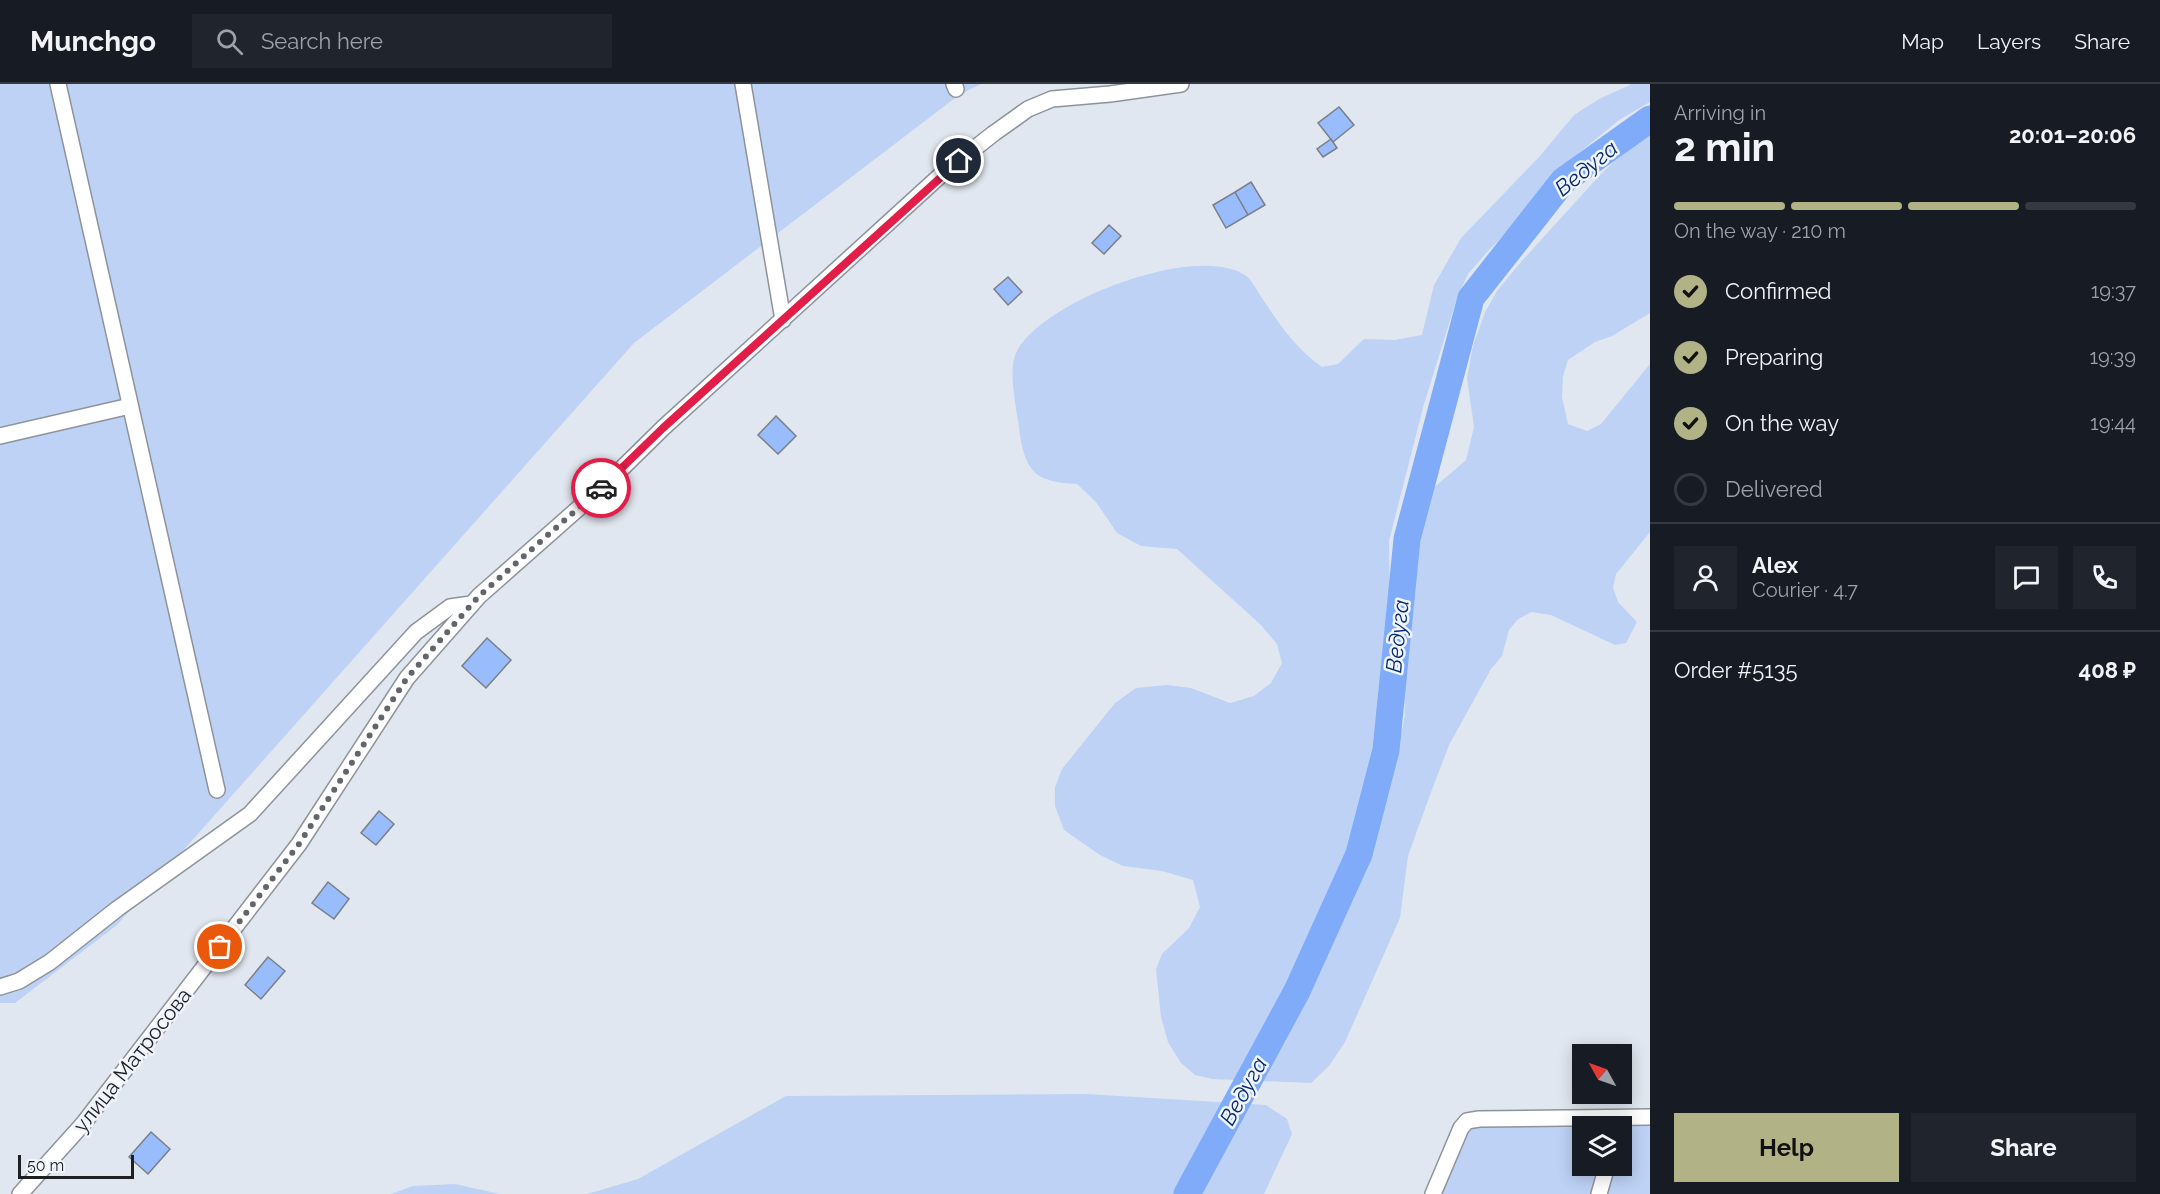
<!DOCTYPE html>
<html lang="en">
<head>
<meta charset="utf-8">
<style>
	body { margin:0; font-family:Raleway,sans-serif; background:#20242c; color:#f1f3f6; height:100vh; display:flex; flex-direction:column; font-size:22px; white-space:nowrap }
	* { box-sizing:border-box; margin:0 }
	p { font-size:20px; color:#9ea1a6 }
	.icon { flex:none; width:33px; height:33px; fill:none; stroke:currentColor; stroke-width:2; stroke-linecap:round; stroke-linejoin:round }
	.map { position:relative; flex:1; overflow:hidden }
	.details { display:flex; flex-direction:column; background:#171b24; width:510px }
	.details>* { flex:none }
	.needle { width:39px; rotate:310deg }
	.controls { position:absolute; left:1572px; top:960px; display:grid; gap:12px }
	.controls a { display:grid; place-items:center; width:60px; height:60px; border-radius:0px; background:#171b24; box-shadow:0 3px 15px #0003; font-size:30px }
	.scale { position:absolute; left:18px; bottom:15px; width:116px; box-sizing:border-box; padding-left:6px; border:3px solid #1d1f23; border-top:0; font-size:16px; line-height:21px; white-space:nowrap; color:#1d1f23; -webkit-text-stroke:4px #eff4fd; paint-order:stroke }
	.pin { position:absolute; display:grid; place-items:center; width:51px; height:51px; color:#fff; margin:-26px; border:3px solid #fff; border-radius:50%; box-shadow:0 2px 6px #0007 }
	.courier { position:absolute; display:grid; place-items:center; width:60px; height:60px; margin:-30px; border:4px solid #e11d48; border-radius:50%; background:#fff; color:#222; box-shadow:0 2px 8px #0007 }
	.summary em { font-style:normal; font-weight:700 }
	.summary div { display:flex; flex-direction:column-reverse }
	.summary { display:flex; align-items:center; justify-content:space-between; height:102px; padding:0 24px }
	h1 { font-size:39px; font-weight:700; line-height:45px }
	.bar { display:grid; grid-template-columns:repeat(4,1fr); gap:9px 6px; align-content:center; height:72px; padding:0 24px }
	.bar i { height:8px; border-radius:4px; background:#363941 }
	.bar .current { background:#b1b387 }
	.bar p { grid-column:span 4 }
	.line { display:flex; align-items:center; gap:15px; padding:0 24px; border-top:2px solid #363941 }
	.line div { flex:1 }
	.round { display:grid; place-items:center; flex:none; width:63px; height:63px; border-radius:0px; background:#20242c }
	ol { padding:0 24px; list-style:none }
	li { display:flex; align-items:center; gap:18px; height:66px }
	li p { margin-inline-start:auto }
	li .icon { padding:6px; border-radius:50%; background:#b1b387; color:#111; stroke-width:4 }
	li:last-child { color:#9ea1a6 }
	li i { width:33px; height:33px; border:3px solid #363941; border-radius:50% }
	.primary-button { display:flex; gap:12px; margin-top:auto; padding:12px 24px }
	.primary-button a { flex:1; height:69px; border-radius:0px; background:#b1b387; color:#111; font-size:24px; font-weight:700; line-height:69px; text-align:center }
	.primary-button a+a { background:#20242c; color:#f1f3f6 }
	header { display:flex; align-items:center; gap:36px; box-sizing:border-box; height:84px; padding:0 30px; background:#171b24; border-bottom:2px solid #363941 }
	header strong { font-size:28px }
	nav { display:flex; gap:33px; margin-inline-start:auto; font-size:21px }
	.search { width:420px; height:54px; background:#20242c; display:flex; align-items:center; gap:15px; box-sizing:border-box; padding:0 21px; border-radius:0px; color:#9ea1a6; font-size:22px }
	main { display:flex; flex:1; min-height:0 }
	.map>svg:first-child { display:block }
</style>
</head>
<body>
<header>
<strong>Munchgo</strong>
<div class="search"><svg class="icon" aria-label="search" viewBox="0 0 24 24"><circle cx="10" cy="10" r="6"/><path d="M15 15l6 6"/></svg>Search here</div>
<nav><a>Map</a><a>Layers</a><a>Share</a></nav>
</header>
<main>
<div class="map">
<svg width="1650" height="1110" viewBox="0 0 1650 1110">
	<rect width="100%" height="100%" fill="#e1e7f0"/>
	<path fill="#bed2f5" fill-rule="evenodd" d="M 0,0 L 981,0 L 959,11 L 634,259 L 117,841 L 15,919 L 0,919 Z
		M 1632,0 L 1650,0 L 1650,18 L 1619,36 L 1573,74 L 1524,131 L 1488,167 L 1468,190 L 1458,211 L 1424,320 L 1389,457 L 1390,520 L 1378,609 L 1378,654 L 1394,662 L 1401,650 L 1405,632 L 1403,582 L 1418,444 L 1430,407 L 1466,376 L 1474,343 L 1467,294 L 1473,262 L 1485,228 L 1497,207 L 1521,178 L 1600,91 L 1650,43 L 1650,229 L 1612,252 L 1595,258 L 1568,276 L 1563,292 L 1562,313 L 1568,340 L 1587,347 L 1601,340 L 1650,280 L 1650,448 L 1616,490 L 1613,504 L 1618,518 L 1637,538 L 1626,559 L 1615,561 L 1551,531 L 1531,528 L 1517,536 L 1509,546 L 1502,572 L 1491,585 L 1449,661 L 1427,719 L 1408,772 L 1400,834 L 1345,958 L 1329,982 L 1311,999 L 1212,995 L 1195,991 L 1181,979 L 1168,958 L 1161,933 L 1156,885 L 1162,870 L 1189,844 L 1200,823 L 1193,796 L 1162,787 L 1123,782 L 1100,771 L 1064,746 L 1055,722 L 1055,703 L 1062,685 L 1115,619 L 1136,604 L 1167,601 L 1191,604 L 1230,619 L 1254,612 L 1271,599 L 1282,579 L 1277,560 L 1261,541 L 1177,465 L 1141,462 L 1117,449 L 1096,418 L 1077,400 C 1039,398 1026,391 1020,351 C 1018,330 1007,288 1016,269 C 1040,217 1203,155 1249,194 C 1271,227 1289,260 1322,283 L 1338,280 L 1364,255 L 1395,256 L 1422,251 L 1434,201 L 1461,154 L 1540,72 L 1574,31 L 1599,15 Z
		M 1087,1010 L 1266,1021 L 1287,1035 L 1292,1050 L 1264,1110 L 587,1110 L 638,1095 L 786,1012 Z
		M 1650,1037 L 1650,1110 L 1438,1110 L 1464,1039 ZM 1582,1042 L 1622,1042 L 1622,1082 L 1582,1082 Z
		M 455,1100 L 500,1110 L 391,1110 L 413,1102 Z"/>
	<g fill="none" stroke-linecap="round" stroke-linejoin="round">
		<path stroke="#7fabf9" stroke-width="27" d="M 1187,1110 L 1297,907 L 1359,770 L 1386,666 L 1407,455 L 1471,214 L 1563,97 L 1650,35"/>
	</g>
	<path fill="#99bcfc" stroke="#7a7f87" stroke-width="1.5" d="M 1339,23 L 1354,41 L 1333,58 L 1318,39 Z
		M 1331,55 L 1337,64 L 1323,73 L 1317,65 Z
		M 1251,98 L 1265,121 L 1248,131 L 1235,108 Z
		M 1235,108 L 1248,131 L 1226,144 L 1213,121 Z
		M 1109,141 L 1121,152 L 1104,170 L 1092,159 Z
		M 1008,193 L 1022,208 L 1008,221 L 994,205 Z
		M 776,332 L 796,352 L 778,370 L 758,351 Z
		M 487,554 L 511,576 L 486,604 L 462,582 Z
		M 379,727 L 394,740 L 376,761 L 361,749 Z
		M 328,798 L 349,815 L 334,835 L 312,819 Z
		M 268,873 L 285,887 L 261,915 L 245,901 Z
		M 151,1048 L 170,1065 L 148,1090 L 129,1073 Z"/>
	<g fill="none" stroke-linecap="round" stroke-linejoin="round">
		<g stroke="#8e939b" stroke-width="18">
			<path id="minor" d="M 58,0 L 217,706
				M 743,0 L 783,236
				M 954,0 L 956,5
				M 0,352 L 130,322
				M 0,903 L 19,897 L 50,878 L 117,825 L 250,730 L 416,548 L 450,523 L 471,520
				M 20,1110 L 83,1040 L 299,760 L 407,594 L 479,512 L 606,400 L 663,344 L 942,90 L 993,50 L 1028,25 L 1052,15 L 1110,10 L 1181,0
				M 1433,1110 L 1461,1044 L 1467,1037 L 1479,1035 L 1650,1033
				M 1599,1110 L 1607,1082"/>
		</g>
		<use href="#minor" stroke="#fff" stroke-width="15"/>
	</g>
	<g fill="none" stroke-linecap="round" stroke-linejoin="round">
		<path stroke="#62656b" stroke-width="6" stroke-dasharray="0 10.8" d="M 220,863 L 299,760 L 407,594 L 479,512 L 601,404"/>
		<path stroke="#e11d48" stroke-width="8" d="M 601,404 L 663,344 L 959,77"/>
	</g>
	<g text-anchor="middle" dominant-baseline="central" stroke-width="5" stroke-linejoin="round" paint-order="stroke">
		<g font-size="21" fill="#1d1f23" stroke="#eff4fd">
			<text transform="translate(132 976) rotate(-52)">улица Матросова</text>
		</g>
		<g font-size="22" font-style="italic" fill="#072a6c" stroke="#eff4fd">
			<text transform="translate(1586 84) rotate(-39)">Ведуга</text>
			<text transform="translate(1397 552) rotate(-84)">Ведуга</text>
			<text transform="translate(1243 1007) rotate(-61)">Ведуга</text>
		</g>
	</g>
</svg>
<div class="controls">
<a><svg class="needle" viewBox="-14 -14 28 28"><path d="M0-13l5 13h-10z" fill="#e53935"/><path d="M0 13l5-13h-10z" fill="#9ea1a6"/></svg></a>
<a><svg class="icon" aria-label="layers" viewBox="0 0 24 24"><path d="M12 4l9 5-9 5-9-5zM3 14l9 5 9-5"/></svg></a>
</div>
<div class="scale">50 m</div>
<div class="pin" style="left:220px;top:863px;background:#ea580c"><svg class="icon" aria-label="bag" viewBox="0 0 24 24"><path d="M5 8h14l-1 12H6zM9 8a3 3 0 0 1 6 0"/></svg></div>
<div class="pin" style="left:959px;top:77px;background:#1f2937"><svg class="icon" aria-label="home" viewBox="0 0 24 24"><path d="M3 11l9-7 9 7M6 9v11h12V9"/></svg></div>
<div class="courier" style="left:601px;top:404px"><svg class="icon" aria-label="car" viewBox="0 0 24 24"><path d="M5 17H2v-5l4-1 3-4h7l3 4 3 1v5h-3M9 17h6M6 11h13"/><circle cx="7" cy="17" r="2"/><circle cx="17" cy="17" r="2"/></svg></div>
</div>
<section class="details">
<div class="summary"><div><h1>2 min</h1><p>Arriving in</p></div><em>20:01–20:06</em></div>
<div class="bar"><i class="current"></i><i class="current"></i><i class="current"></i><i></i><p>On the way · 210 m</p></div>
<ol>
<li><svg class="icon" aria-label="check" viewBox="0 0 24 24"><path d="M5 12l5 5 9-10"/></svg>Confirmed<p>19:37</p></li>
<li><svg class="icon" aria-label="check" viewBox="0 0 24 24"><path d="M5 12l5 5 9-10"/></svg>Preparing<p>19:39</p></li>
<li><svg class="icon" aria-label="check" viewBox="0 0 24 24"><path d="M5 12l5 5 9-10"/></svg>On the way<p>19:44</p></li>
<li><i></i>Delivered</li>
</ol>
<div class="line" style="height:108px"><a class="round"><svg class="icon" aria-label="person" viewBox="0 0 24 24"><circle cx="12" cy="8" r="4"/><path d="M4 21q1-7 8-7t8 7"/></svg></a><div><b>Alex</b><p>Courier · 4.7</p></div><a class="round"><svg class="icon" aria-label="chat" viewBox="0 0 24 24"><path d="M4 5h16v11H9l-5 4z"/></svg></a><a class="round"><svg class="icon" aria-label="phone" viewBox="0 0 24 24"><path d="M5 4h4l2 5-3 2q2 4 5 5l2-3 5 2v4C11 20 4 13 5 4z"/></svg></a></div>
<div class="line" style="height:78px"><div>Order #5135</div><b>408 ₽</b></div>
<div class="primary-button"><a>Help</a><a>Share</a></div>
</section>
</main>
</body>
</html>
